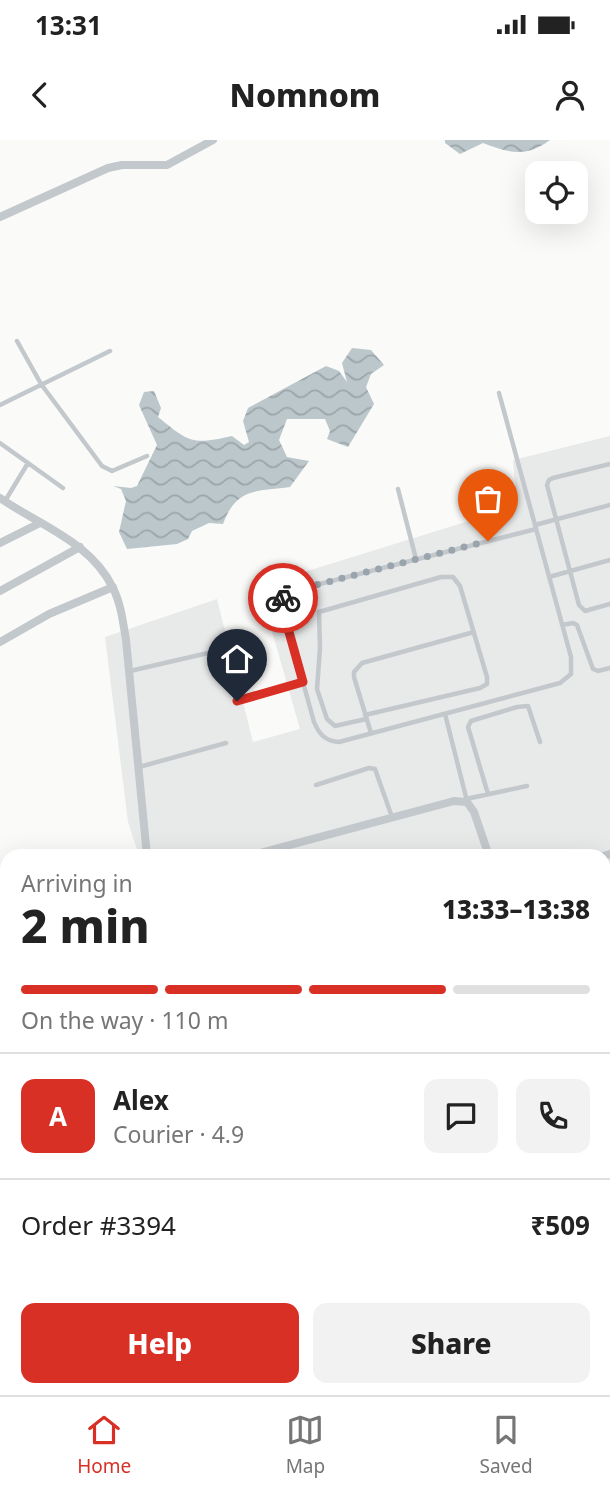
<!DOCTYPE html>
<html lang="en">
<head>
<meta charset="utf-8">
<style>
	body { margin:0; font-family:"Noto Sans",sans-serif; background:#f2f2f2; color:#222; height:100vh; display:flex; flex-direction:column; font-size:26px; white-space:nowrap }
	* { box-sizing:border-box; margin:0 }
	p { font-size:23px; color:#767676 }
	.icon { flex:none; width:38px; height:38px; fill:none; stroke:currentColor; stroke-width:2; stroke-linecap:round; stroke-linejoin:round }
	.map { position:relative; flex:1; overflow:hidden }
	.panel { position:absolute; left:0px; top:709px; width:611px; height:548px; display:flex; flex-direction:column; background:#fff; border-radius:21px 21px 0 0; box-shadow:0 7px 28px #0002 }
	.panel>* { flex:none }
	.tools { position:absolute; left:525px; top:21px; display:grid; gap:14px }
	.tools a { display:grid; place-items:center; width:63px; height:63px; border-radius:14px; background:#fff; box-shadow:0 7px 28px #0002; font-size:35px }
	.pin { position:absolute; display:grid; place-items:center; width:60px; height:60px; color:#fff; margin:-72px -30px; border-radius:50% 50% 50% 0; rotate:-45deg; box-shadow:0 0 7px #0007 }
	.pin .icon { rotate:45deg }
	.courier { position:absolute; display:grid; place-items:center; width:70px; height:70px; margin:-35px; border:5px solid #d93025; border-radius:50%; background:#fff; color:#222; box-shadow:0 2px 9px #0007 }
	.overview em { font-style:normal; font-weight:800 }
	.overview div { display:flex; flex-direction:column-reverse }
	.overview { display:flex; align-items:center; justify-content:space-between; height:119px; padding:0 21px }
	h1 { font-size:46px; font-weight:800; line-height:52px }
	.bar { display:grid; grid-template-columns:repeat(4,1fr); gap:10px 7px; align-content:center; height:84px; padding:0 21px }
	.bar i { height:9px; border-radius:5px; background:#e0e0e0 }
	.bar .active { background:#d93025 }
	.bar p { grid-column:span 4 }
	.line { display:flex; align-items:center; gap:18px; padding:0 21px; border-top:2px solid #e0e0e0 }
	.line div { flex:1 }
	.round { display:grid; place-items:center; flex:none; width:74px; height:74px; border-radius:14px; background:#f2f2f2 }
	.cta { display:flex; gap:14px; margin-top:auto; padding:14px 21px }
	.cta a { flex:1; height:80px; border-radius:14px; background:#d93025; color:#fff; font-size:28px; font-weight:800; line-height:80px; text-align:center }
	.cta a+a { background:#f2f2f2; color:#222 }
	.status { display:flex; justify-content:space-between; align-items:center; height:49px; padding:0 35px; background:#fff; direction:ltr }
	.status svg { height:19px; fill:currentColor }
	header { display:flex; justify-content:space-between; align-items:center; height:91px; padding:0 21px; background:#fff; font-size:32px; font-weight:800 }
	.tabs { display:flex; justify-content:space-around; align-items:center; height:98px; border-top:2px solid #e0e0e0; background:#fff; font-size:19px; color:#767676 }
	.tabs a { display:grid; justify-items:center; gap:4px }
	.tabs .active { color:#d93025 }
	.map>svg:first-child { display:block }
</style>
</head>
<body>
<div class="status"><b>13:31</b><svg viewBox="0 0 49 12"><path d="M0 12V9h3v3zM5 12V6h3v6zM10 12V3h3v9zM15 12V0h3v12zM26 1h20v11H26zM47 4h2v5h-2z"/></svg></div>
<header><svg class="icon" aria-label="back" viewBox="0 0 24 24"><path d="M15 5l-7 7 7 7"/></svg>Nomnom<svg class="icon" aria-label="person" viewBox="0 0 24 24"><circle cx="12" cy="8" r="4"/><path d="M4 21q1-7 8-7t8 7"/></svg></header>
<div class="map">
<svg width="610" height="1255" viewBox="0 0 610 1255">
	<defs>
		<pattern id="water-waves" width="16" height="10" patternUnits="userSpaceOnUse" patternTransform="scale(1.75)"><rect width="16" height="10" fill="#bbc7cb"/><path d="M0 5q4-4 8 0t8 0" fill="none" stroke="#9ca6aa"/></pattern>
	</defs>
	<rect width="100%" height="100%" fill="#fafaf8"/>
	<path fill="#e8e9e9" d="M 610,296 L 610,1255 L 262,1255 L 268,1250 L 604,1250 L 604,716 L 139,716 L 128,682 L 105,497 L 217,459 L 253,602 L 300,589 L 259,446 L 517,366 L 513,320 Z"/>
	<path fill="url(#water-waves)" d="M 445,0 L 550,0 C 526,18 509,13 483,3 L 460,14 L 445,3 Z
		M 352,208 L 371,210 L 384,225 L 371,234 L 366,247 L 374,264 L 348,307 L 327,299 L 330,291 L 325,279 L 287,279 L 279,300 L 287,317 L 309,321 L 290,347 C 255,352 237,347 223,384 L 209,383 L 192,391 L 188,399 L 177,404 L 127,409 L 119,392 L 126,361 L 121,349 L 113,346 L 131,348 L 137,346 L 157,305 L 139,265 L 144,252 L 154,251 L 161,268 L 158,277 C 190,303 192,305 232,296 L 244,305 L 249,302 L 243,281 L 248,268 L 326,226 L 339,231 L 347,242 L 342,223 Z"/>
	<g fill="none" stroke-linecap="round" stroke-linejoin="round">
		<path stroke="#c3c8cc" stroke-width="4.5" d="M 17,201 L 41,244 L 102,326 L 112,331 L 147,316
			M 499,253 L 571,517 L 571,534 L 560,543 L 339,602 C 325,601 319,594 314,582 L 282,466 L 285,455 L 300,449 L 536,389
			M 0,265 L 110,211
			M 0,303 L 63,348
			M 610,324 L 553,338 L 549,340 L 547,345 L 579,465 L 585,471 L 610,464
			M 398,349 L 416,419
			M 5,361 L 28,323
			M 535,385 L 610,365
			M 549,437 L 610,420
			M 562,485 L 573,483 L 577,485 L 593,529 L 598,531 L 610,528
			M 130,531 L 208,513
			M 237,561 L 303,542
			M 445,574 L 467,661
			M 365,575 L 480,548 L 487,544 L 487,537 L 460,446 L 453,437 L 441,437 L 319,472 L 320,508 L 317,549 L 327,579 L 335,586 L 366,579
			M 371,593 L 354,537 L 354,532 L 362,523 L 474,492
			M 139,627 L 226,603
			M 316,645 L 369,628 L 375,629 L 392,677
			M 488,654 L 468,587 L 471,581 L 517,567 L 528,566 L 540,602
			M 466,659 L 527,646
			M 604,716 L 610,735
			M 604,769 L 610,767
			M 604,800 L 605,800
			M 604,864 L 610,863
			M 604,907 L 610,905
			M 604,1030 L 610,1028
			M 604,1152 L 610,1150
			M 294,1255 L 303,1250"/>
		<path stroke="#c3c8cc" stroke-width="8" d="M 0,77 L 108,28 L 122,25 L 167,25 L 213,0
			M 0,358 C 39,385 91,402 113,448 C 121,464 123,482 126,500 L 147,716
			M 0,403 L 40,383
			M 0,451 L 80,407
			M 0,502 L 49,474 L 113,447
			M 249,716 L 454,661 L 467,662 L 474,672 L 489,716
			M 603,716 L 610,714
			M 0,1020 L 7,1018
			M 604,1081 L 610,1101"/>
	</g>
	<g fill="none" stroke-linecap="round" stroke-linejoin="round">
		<path stroke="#99a4ac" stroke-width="7" stroke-dasharray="0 12.6" d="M 283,458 L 288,453 L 300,449 L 488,401"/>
		<path stroke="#d93025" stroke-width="9" d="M 237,561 L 303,542 L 282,467 L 283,458"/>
	</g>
</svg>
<div class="tools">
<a><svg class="icon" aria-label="locate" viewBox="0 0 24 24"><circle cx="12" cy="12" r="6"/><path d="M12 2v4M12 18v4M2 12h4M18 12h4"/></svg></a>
</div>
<div class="pin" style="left:488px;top:401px;background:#ea580c"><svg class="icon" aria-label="bag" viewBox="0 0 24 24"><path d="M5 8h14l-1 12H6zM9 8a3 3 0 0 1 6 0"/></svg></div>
<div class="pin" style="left:237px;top:561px;background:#1f2937"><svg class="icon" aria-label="home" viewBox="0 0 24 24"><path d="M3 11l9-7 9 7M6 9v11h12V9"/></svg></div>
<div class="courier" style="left:283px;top:458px"><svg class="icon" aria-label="bike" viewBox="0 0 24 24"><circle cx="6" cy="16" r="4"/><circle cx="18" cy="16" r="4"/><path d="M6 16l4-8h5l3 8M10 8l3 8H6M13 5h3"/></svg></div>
<section class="panel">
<div class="overview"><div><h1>2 min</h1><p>Arriving in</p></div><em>13:33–13:38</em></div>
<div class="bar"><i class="active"></i><i class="active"></i><i class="active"></i><i></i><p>On the way · 110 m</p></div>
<div class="line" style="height:126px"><b class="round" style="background:#d93025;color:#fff">A</b><div><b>Alex</b><p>Courier · 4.9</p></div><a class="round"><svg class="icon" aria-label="chat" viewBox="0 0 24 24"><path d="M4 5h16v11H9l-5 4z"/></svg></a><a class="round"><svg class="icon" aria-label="phone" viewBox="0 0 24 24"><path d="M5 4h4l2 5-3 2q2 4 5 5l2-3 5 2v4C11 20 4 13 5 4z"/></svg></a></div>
<div class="line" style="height:91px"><div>Order #3394</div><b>₹509</b></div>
<div class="cta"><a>Help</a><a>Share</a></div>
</section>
</div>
<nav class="tabs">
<a class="active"><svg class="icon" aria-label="home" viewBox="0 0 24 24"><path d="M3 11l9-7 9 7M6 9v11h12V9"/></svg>Home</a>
<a><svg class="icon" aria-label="map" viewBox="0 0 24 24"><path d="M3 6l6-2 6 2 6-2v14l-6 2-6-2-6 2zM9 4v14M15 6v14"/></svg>Map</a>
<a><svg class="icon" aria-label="saved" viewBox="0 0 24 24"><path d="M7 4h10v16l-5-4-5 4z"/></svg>Saved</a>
</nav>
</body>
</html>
